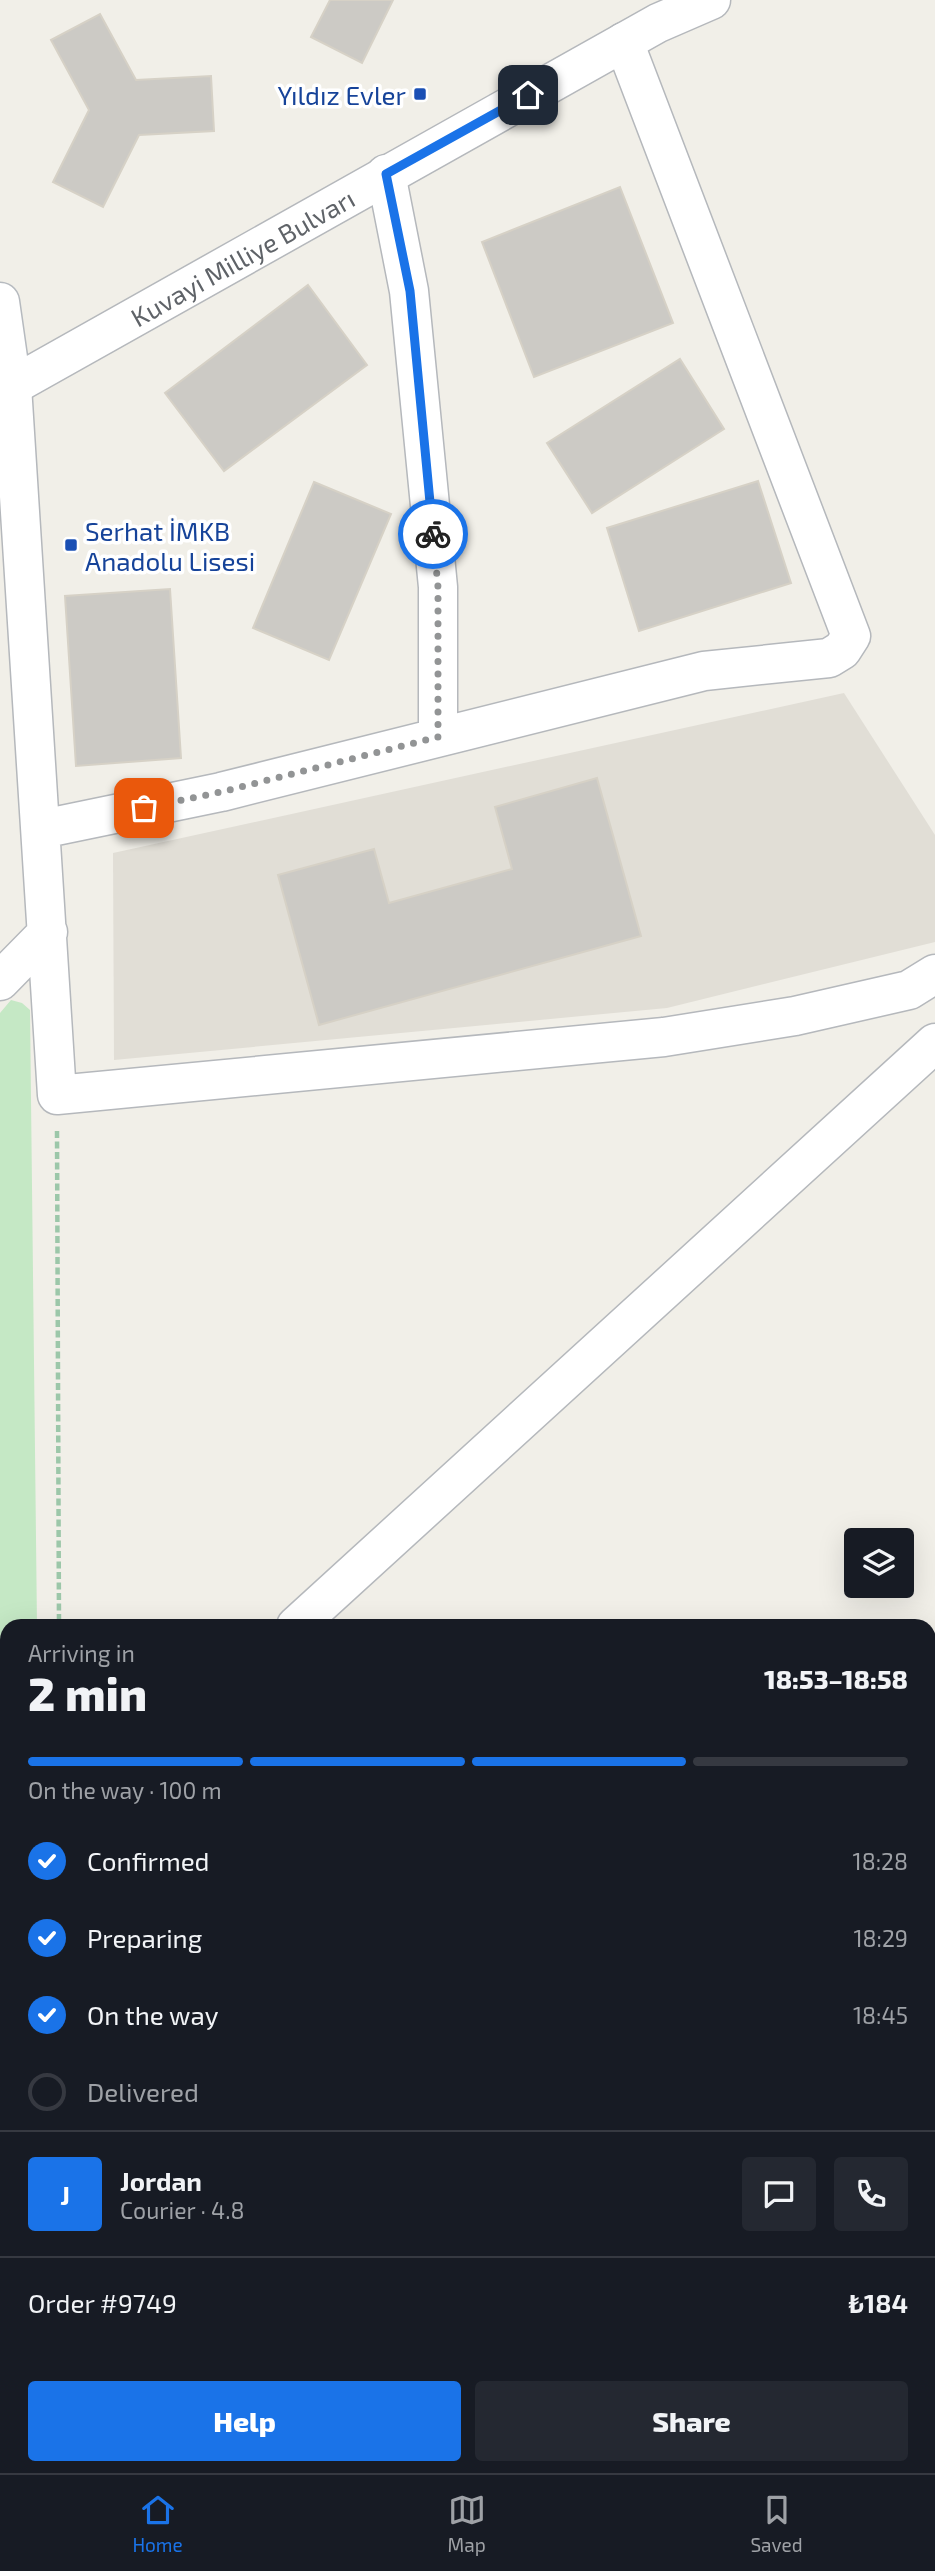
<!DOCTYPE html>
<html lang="en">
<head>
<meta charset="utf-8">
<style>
	body { margin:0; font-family:"Exo 2",sans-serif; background:#242831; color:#f1f3f6; height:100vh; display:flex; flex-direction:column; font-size:26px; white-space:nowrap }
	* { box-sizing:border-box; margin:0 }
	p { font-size:23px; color:#9ea1a6 }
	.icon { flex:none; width:38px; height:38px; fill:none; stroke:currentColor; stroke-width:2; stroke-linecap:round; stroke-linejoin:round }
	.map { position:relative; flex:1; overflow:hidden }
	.side { position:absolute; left:0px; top:1619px; width:936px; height:856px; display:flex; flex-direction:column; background:#171b24; border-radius:21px 21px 0 0; box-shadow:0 7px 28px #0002 }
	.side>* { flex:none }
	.buttons { position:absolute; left:844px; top:1528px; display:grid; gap:14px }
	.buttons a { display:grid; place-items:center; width:70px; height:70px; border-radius:7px; background:#171b24; box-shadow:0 7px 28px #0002; font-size:35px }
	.pin { position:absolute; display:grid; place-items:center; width:60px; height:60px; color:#fff; margin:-30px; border-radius:14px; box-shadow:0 4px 10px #0006 }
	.courier { position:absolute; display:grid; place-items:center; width:70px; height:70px; margin:-35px; border:5px solid #1a73e8; border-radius:50%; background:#fff; color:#222; box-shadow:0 2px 9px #0007 }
	.head em { font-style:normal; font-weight:800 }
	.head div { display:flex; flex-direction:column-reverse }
	.head { display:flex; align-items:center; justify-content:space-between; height:119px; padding:0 28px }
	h1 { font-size:46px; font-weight:800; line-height:52px }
	.bar { display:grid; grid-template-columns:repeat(4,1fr); gap:10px 7px; align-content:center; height:84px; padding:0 28px }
	.bar i { height:9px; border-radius:5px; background:#363941 }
	.bar .on { background:#1a73e8 }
	.bar p { grid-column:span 4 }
	.line { display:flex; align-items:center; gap:18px; padding:0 28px; border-top:2px solid #363941 }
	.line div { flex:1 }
	.round { display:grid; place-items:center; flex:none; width:74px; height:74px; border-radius:7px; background:#242831 }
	ol { padding:0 28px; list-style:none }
	li { display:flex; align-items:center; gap:21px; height:77px }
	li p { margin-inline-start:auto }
	li .icon { padding:7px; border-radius:50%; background:#1a73e8; color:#fff; stroke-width:4 }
	li:last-child { color:#9ea1a6 }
	li i { width:38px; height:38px; border:4px solid #363941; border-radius:50% }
	.action { display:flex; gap:14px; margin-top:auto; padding:14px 28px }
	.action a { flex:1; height:80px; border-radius:7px; background:#1a73e8; color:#fff; font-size:28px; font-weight:800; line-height:80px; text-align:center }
	.action a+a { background:#242831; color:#f1f3f6 }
	.tabs { display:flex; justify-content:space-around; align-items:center; height:98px; border-top:2px solid #363941; background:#171b24; font-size:19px; color:#9ea1a6 }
	.tabs a { display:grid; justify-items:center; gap:4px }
	.tabs .on { color:#1a73e8 }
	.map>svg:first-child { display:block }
</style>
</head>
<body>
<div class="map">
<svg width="935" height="2473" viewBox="0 0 935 2473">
	<rect width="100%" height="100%" fill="#f1efe8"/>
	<path fill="#e1ded6" d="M 844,693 L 935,835 L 935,942 L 667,1008 L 114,1060 L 113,853 Z"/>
	<path fill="#c5e8c5" d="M 11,1000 L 22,1003 L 30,1010 L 37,1626 L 7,1626 L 7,1770 L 0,1761 L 0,1013 Z"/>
	<path fill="#cccac5" stroke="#d6d1c6" stroke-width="2" d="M 330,0 L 393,0 L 362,63 L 311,37 Z
		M 100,14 L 136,80 L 211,76 L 214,131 L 139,135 L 103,207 L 53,182 L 89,110 L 51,40 Z
		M 620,187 L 673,323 L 534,377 L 482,242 Z
		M 308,285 L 367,365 L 224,471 L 165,393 Z
		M 680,359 L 724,429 L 592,513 L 547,443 Z
		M 758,481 L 791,583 L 639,631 L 607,528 Z
		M 314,482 L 391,514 L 329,660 L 253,628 Z
		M 170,589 L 181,758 L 76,766 L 65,596 Z
		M 597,778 L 641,936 L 319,1025 L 278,875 L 374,849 L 389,903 L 512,869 L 495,807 Z"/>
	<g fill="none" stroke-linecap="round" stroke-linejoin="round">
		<g stroke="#b5b8bc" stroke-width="41">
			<path id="minor" d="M 386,174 L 409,291 L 438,587 L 438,737
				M 12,386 L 57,1095 L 664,1037 L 795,1016 L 909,990 L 935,974
				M 42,829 L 221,792 L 704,671 L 829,658 L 842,650 L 851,636 L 624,42
				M 0,981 L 48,932
				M 296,1626 L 935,1043
				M 0,1774 L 7,1782
				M 0,1883 L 7,1878"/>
		</g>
		<g stroke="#b5b8bc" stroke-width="41">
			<g id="tertiary">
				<path id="s1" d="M 12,386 L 658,23 L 711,0"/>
			</g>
		</g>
		<g stroke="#b6babf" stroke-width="41">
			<path id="secondary" d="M 0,302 L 12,386 L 0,400"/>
		</g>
		<g stroke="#f9ab00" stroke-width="41">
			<path id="motorway" d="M 929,1921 L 935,1913
				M 929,2047 L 935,2039
				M 546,2473 L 550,2468
				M 635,2473 L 639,2468"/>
		</g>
		<path stroke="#9cc7a9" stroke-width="4.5" stroke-dasharray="7 3.5" stroke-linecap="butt" d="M 57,1131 L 59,1626
			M 98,2468 L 99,2473"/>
		<use href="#minor" stroke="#fff" stroke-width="38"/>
		<use href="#tertiary" stroke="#fff" stroke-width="38"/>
		<use href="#secondary" stroke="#fff" stroke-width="38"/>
		<use href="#motorway" stroke="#fde293" stroke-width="38"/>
	</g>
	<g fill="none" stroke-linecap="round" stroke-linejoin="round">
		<path stroke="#929495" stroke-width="7" stroke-dasharray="0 12.6" d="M 144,808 L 221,792 L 438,737 L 438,587 L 433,534"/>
		<path stroke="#1a73e8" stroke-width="9" d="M 433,534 L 410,291 L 386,174 L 528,95"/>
	</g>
	<g fill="#1a4fb4" stroke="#fff" stroke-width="2.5">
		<rect x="413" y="87" width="14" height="14" rx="3.5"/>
		<rect x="64" y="538" width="14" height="14" rx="3.5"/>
	</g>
	<g text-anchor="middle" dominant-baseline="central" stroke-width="7" stroke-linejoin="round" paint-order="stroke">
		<g font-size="26" fill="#164399" stroke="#fff" text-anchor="end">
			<text x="406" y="94">Yıldız Evler</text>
			<text x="85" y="530" text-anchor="start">Serhat İMKB<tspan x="85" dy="30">Anadolu Lisesi</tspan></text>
		</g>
		<g font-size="26" fill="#5f6368" stroke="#fff">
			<text stroke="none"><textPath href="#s1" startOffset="264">Kuvayi Milliye Bulvarı</textPath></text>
		</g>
	</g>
</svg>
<div class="buttons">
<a><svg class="icon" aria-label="layers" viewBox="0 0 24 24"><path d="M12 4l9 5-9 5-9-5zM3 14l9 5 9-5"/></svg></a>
</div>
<div class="pin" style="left:144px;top:808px;background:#ea580c"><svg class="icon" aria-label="bag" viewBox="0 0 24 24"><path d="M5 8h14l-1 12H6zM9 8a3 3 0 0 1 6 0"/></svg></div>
<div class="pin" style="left:528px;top:95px;background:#1f2937"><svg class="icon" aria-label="home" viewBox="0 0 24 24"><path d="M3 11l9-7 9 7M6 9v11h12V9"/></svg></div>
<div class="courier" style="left:433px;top:534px"><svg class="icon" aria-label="bike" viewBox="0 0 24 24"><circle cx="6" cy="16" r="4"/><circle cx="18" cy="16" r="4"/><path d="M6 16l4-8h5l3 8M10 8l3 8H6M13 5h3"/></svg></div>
<section class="side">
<div class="head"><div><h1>2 min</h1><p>Arriving in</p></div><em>18:53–18:58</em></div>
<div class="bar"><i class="on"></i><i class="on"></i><i class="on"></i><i></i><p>On the way · 100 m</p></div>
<ol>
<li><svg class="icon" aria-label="check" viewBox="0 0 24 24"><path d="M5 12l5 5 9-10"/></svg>Confirmed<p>18:28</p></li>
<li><svg class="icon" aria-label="check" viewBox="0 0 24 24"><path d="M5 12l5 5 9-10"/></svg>Preparing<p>18:29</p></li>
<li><svg class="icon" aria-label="check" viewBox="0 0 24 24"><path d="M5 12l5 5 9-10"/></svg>On the way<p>18:45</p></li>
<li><i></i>Delivered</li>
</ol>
<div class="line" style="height:126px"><b class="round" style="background:#1a73e8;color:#fff">J</b><div><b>Jordan</b><p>Courier · 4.8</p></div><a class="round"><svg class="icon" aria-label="chat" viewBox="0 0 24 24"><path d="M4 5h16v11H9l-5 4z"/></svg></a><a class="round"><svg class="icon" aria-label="phone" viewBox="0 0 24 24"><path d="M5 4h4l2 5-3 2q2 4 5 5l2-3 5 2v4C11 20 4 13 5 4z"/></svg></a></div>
<div class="line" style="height:91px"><div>Order #9749</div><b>₺184</b></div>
<div class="action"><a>Help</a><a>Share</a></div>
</section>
</div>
<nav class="tabs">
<a class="on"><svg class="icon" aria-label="home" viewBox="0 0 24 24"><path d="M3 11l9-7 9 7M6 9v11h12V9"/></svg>Home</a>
<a><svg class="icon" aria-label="map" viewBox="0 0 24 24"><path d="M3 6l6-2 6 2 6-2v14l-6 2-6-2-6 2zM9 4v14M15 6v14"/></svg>Map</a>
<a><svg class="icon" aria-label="saved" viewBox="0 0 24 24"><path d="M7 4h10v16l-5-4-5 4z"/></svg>Saved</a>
</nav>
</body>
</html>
